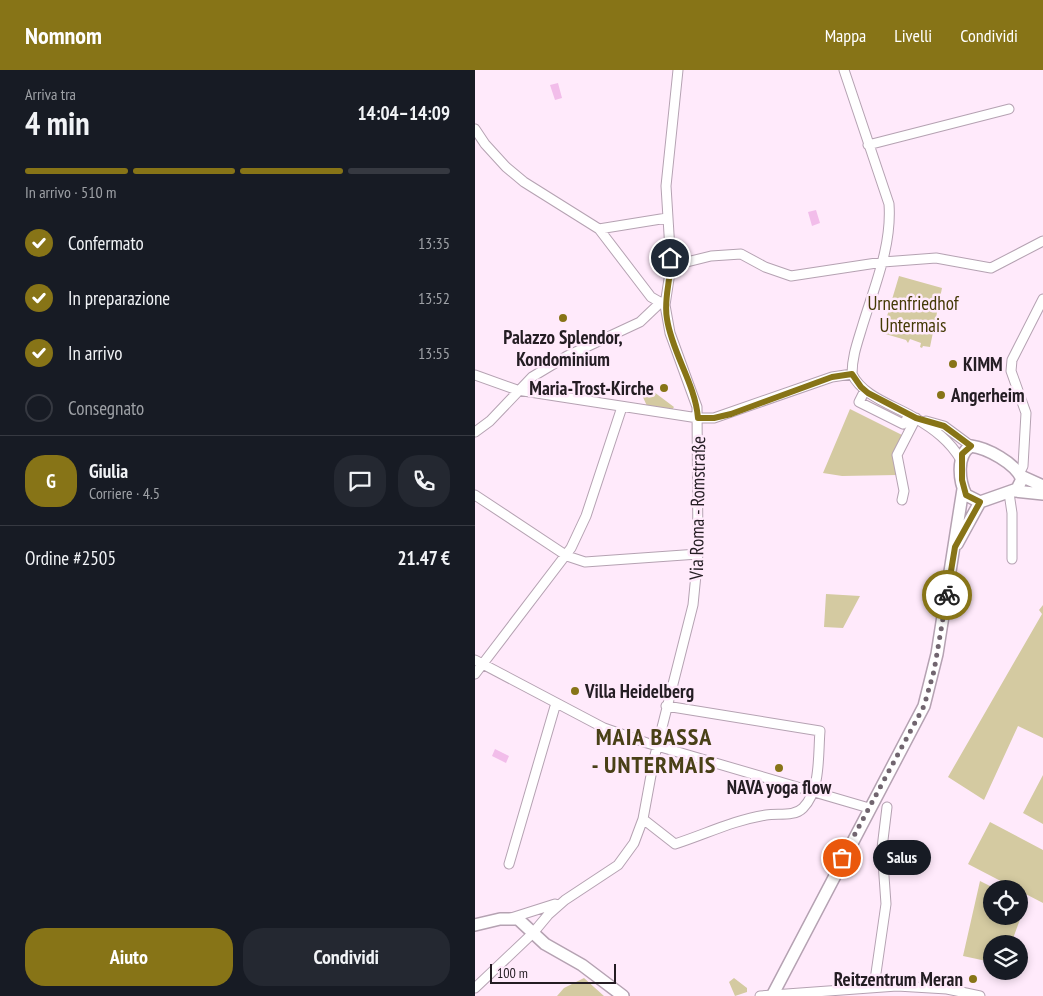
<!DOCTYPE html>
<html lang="it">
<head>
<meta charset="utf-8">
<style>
	body { margin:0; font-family:"PT Sans Narrow",sans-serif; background:#242831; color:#f1f3f6; height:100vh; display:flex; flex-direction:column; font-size:19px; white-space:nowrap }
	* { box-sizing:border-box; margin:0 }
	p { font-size:16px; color:#9ea1a6 }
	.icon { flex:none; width:28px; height:28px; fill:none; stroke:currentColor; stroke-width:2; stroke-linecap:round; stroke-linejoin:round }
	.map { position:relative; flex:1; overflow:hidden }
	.side { display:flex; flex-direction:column; background:#171b24; width:475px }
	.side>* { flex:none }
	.fabs { position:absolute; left:508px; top:810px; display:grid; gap:10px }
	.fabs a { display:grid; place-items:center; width:45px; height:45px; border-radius:50%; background:#171b24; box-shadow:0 2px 8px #0003; font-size:25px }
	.scale { position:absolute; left:15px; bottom:12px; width:126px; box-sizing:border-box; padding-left:5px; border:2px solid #241d23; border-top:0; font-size:14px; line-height:18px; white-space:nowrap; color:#241d23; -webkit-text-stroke:4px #ffeafb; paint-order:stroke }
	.pin { position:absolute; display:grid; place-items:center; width:42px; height:42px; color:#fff; margin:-21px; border:2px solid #fff; border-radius:50%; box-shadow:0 1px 5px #0007 }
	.courier { position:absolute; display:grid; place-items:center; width:50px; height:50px; margin:-25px; border:4px solid #877417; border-radius:50%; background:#fff; color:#222; box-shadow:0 1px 6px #0007 }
	.bubble { position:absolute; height:35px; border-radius:18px; background:#171b24; box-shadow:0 2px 8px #0003; font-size:16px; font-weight:700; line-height:35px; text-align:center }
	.head em { font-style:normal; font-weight:700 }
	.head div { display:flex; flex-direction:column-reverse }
	.head { display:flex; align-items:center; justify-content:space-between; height:85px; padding:0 25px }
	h1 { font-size:32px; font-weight:700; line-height:38px }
	.bar { display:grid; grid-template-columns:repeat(4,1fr); gap:8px 5px; align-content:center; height:60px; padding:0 25px }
	.bar i { height:6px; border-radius:4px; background:#363941 }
	.bar .current { background:#877417 }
	.bar p { grid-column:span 4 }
	.line { display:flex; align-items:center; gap:12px; padding:0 25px; border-top:1px solid #363941 }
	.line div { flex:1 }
	.round { display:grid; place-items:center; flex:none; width:52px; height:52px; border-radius:20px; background:#242831 }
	ol { padding:0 25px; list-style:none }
	li { display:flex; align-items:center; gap:15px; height:55px }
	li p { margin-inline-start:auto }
	li .icon { padding:5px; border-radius:50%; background:#877417; color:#fff; stroke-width:4 }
	li:last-child { color:#9ea1a6 }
	li i { width:28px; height:28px; border:2px solid #363941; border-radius:50% }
	.button { display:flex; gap:10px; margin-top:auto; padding:10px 25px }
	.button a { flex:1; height:58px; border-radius:20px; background:#877417; color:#fff; font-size:20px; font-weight:700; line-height:58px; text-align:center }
	.button a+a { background:#242831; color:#f1f3f6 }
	header { display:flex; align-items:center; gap:30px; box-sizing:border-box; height:70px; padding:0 25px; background:#877417; color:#fff }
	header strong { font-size:24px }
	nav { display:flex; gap:28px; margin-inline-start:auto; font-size:18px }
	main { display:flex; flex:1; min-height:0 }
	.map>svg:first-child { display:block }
</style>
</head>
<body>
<header>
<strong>Nomnom</strong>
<nav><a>Mappa</a><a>Livelli</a><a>Condividi</a></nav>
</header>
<main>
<section class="side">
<div class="head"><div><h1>4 min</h1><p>Arriva tra</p></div><em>14:04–14:09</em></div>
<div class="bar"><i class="current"></i><i class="current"></i><i class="current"></i><i></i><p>In arrivo · 510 m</p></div>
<ol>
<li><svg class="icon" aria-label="check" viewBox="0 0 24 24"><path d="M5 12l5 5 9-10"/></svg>Confermato<p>13:35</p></li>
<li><svg class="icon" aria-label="check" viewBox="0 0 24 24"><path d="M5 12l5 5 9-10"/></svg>In preparazione<p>13:52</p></li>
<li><svg class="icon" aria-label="check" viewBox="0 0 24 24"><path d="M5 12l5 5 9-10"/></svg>In arrivo<p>13:55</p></li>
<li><i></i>Consegnato</li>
</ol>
<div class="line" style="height:90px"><b class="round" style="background:#877417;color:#fff">G</b><div><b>Giulia</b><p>Corriere · 4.5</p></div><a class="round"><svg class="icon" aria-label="chat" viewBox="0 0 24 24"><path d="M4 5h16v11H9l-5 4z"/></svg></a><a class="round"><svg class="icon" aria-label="phone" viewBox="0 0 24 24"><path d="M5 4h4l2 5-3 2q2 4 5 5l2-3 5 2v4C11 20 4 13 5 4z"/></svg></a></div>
<div class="line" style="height:65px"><div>Ordine #2505</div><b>21.47 €</b></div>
<div class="button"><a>Aiuto</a><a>Condividi</a></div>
</section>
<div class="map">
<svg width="568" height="926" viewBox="0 0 568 926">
	<rect width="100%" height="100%" fill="#ffeafb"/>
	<path fill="#d4caa1" d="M 424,206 L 467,218 L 455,277 L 448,276 L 447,278 L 445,277 L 446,273 L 435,269 L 433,273 L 431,270 L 407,263 Z
		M 171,316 L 199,337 L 197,340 L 172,336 L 167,325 Z
		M 375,339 L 429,366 L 422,405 L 367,406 L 348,403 Z
		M 351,524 L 385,526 L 368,558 L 349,557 Z
		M 568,535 L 568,668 L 543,656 L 509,730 L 473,707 L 567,544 L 564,540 Z
		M 568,705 L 568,754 L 548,743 Z
		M 515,752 L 568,780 L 568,833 L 493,794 Z
		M 505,811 L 521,819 L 516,819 L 516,846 L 544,846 L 544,830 L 551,833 L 536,874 L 516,874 L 516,892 L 488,886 Z
		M 109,908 L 129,926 L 82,926 L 89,918 Z
		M 259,908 L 272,918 L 272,922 L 260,926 L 254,912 Z"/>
	<path fill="#f2bdea" d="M 83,13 L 87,28 L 80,30 L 75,15 Z
		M 341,140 L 345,153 L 337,156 L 333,142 Z
		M 20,679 L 34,686 L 31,693 L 17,686 Z"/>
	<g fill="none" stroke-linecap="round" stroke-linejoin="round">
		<g stroke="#b5a2b2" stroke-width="11">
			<path id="minor" d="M 369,0 L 414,134 C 417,175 400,215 388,254 C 383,271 377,286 377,304 C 388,327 419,335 440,348 C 459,359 475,371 486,390
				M 0,59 L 10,74 L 31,97 L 49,112 L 124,159 L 176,227 L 190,235
				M 393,75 L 534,39
				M 124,159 L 192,148
				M 196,196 L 236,186 L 266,184 L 290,197 L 316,206 L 408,192 L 461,188 L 516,198 L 568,171
				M 0,305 L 42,320 L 223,348 L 239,348 L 357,307 L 377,304
				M 390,320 L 384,332 L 428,354 L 435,345
				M 451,351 L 469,356 L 496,376
				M 0,362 L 15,351 L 57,307 L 92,286 L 165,252 L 186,232
				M 544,404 L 548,396 L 551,343 L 536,301 L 537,290 L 568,229
				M 534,423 L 537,443 L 537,489
				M 0,425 L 92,486 L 110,492 L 223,484
				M 427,430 L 429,421 L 422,385 L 441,348
				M 0,590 L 129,658 L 172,673 L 394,738
				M 0,604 L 96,478 L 111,446 L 147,337
				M 168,749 L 200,774 C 231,764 259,750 291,745 C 303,743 319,747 328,738 C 346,720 343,684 345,661 L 191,636
				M 34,794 L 81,633
				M 36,848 L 80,834
				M 399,917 L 411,834 L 407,778 L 412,737
				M 0,918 L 58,863 L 73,845 L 90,830 L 143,795 L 159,773 L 168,749 L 179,689 L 218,535 L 223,484 L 222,337 L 195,263 L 190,235 L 196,196 L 191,116 L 203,0
				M 285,926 L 422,916 L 472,919 L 505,926"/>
		</g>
		<g stroke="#b5a2b2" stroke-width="14">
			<path id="major" d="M 496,376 C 512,378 540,393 547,409 L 542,419 L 505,432 L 491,425 C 484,411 481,385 496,376 Z
				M 546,406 L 568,416
				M 540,421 L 568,424
				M 482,474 L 505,432
				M 0,855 L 25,849 L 43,849 L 70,874 L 107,895 L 148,926
				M 297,926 L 449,636 L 462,584 L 488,419"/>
		</g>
		<use href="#minor" stroke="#fff" stroke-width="9"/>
		<use href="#major" stroke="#fff" stroke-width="11"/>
	</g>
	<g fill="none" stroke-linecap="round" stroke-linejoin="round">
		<path stroke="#71656f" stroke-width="5" stroke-dasharray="0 9" d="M 367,788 L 449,636 L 459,601 L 472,525"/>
		<path stroke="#877417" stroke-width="6" d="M 195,188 C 197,208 188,228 192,249 C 197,283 220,313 223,348 L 239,348 L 256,344 L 357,307 L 377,304 L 386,317 L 393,323 L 441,348 L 469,356 L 496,376 L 487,384 L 487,410 L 491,425 L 505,432 L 480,477 L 472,525"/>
	</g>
	<g fill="#877417" stroke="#ffeafb" stroke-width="2">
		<circle cx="88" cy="248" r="5"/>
		<circle cx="478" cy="294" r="5"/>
		<circle cx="189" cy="318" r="5"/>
		<circle cx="466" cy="325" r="5"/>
		<circle cx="100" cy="621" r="5"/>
		<circle cx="304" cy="698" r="5"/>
		<circle cx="498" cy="909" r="5"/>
	</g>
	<g text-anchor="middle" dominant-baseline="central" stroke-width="5" stroke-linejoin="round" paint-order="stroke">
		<g font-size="19" fill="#443905" stroke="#ffeafb">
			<text x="438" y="233">Urnenfriedhof<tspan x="438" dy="22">Untermais</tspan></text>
		</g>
		<g font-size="19" font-weight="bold" fill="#241d23" stroke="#ffeafb" text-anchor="start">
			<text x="88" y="267" text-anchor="middle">Palazzo Splendor,<tspan x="88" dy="22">Kondominium</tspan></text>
			<text x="488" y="294">KIMM</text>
			<text x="179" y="318" text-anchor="end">Maria-Trost-Kirche</text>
			<text x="476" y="325">Angerheim</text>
			<text x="110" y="621">Villa Heidelberg</text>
			<text x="304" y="717" text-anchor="middle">NAVA yoga flow</text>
			<text x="488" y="909" text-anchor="end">Reitzentrum Meran</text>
		</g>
		<g font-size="19" fill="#241d23" stroke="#ffeafb">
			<text transform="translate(222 438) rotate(-89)">Via Roma - Romstraße</text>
		</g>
		<g font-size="24" font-weight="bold" letter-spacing="1" fill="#494017" stroke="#ffeafb">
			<text x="179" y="666">MAIA BASSA<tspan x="179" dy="28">- UNTERMAIS</tspan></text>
		</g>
	</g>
</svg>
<div class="fabs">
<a><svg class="icon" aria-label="locate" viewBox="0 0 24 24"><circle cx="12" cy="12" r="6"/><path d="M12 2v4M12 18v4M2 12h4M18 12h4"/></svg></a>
<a><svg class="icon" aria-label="layers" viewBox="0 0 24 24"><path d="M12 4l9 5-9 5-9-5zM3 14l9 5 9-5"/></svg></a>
</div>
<div class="scale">100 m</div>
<div class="pin" style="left:367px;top:788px;background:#ea580c"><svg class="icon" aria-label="bag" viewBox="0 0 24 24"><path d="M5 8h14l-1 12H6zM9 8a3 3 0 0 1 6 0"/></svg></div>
<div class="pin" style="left:195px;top:188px;background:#1f2937"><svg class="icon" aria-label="home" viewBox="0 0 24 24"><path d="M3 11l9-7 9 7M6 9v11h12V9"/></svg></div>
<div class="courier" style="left:472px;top:525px"><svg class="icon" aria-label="bike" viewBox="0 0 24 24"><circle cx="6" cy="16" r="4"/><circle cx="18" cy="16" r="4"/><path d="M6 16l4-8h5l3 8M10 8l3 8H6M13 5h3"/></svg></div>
<div class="bubble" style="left:398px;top:770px;width:58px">Salus</div>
</div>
</main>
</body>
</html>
